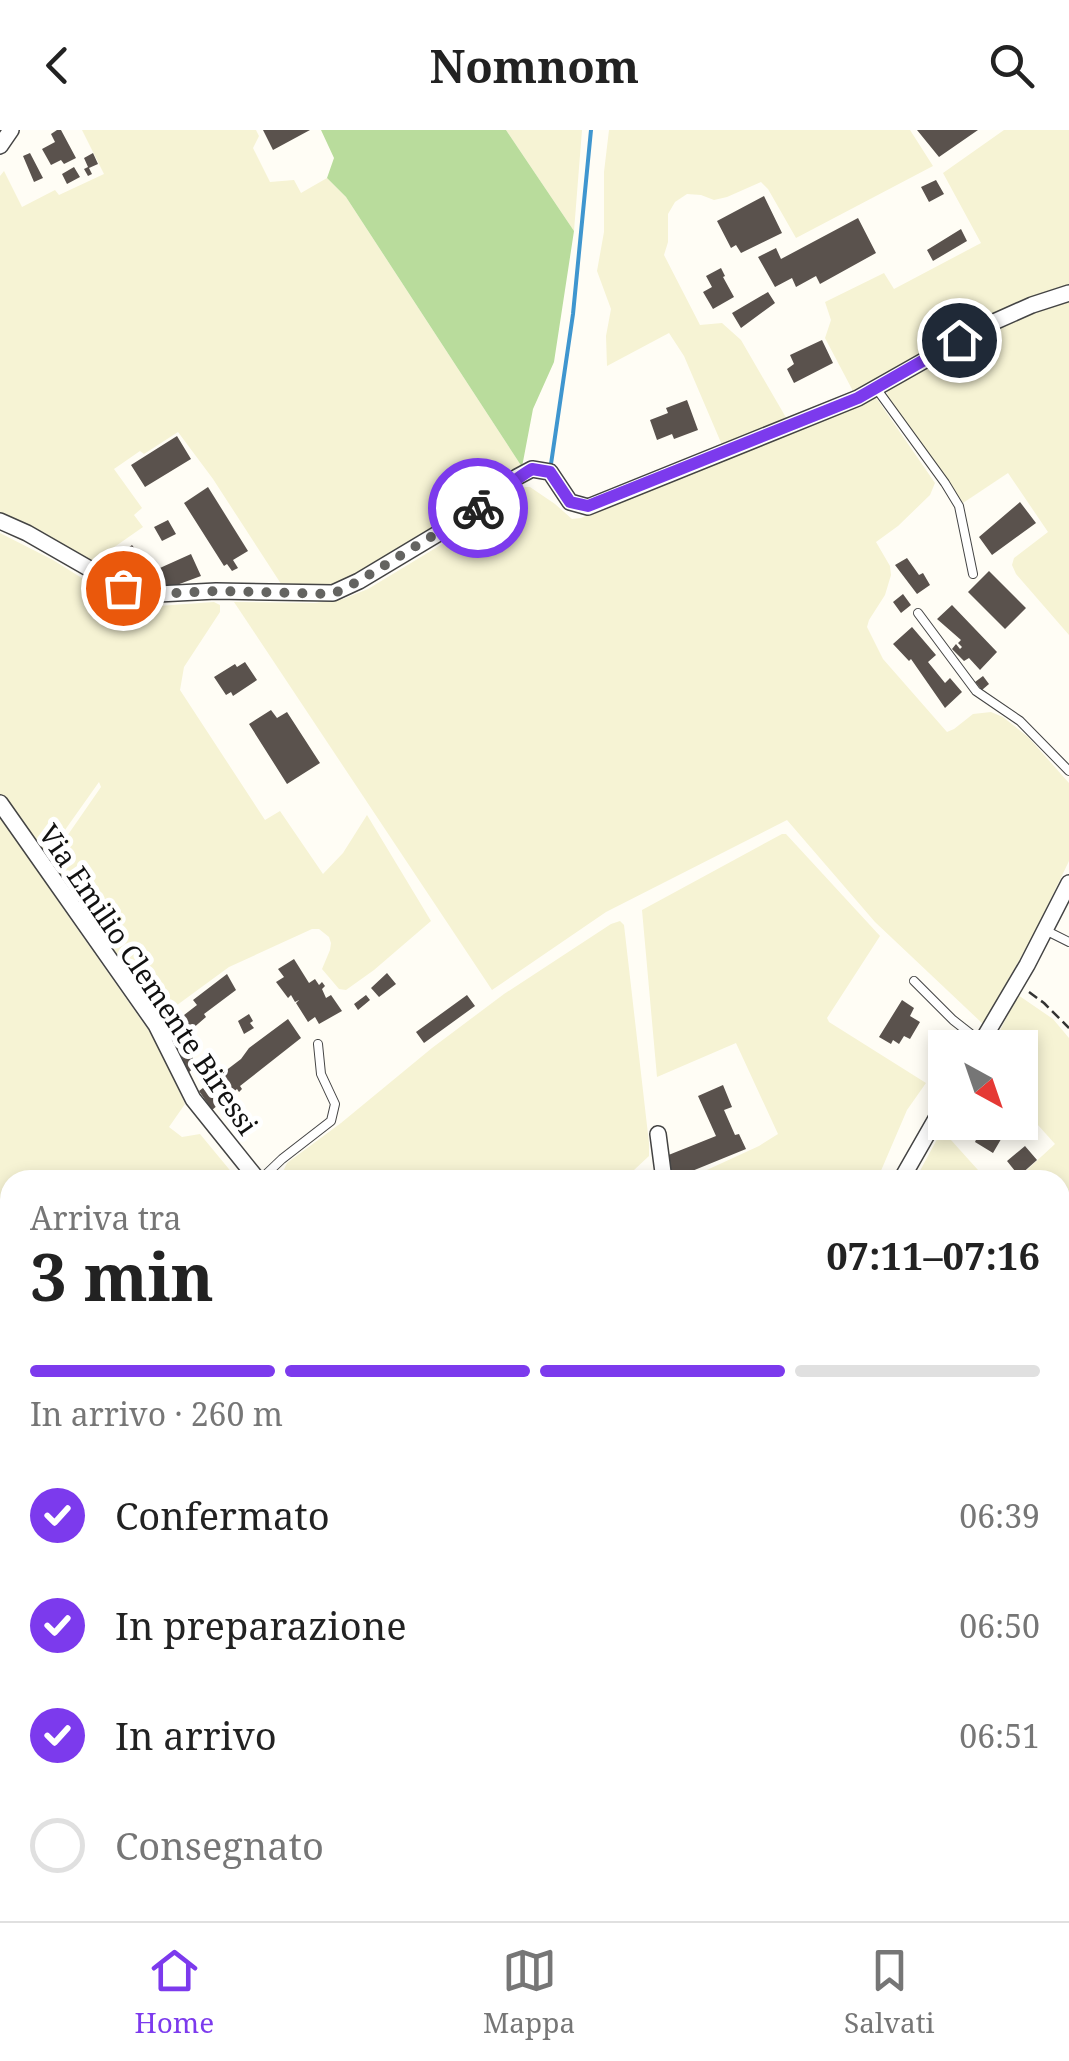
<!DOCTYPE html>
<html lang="it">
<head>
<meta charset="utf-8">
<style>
	body { margin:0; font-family:"Noto Serif",serif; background:#f6f6f6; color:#222; height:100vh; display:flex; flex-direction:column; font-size:38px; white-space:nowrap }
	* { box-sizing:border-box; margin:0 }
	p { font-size:32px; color:#767676 }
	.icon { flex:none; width:55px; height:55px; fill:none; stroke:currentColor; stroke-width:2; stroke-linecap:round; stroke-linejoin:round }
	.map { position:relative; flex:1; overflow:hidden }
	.side { position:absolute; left:0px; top:1040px; width:1070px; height:752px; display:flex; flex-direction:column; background:#fff; border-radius:30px 30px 0 0; box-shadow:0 5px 15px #0003 }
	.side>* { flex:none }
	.needle { width:65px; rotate:140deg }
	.buttons { position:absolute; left:928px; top:900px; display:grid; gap:20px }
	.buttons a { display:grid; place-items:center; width:110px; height:110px; border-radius:0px; background:#fff; box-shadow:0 5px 15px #0003; font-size:50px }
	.pin { position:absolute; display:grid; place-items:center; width:85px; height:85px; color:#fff; margin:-42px; border:5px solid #fff; border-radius:50%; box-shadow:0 2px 10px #0007 }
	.courier { position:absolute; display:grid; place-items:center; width:100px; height:100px; margin:-50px; border:8px solid #7c3aed; border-radius:50%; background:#fff; color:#222; box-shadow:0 2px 12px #0007 }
	.headline em { font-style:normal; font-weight:700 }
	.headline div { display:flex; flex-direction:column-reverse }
	.headline { display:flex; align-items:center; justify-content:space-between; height:170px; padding:0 30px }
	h1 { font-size:65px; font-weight:700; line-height:75px }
	.bar { display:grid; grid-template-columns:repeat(4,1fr); gap:15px 10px; align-content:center; height:120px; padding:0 30px }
	.bar i { height:12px; border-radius:8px; background:#e0e0e0 }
	.bar .active { background:#7c3aed }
	.bar p { grid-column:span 4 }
	ol { padding:0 30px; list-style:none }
	li { display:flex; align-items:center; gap:30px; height:110px }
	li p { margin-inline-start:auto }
	li .icon { padding:10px; border-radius:50%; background:#7c3aed; color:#fff; stroke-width:4 }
	li:last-child { color:#767676 }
	li i { width:55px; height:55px; border:5px solid #e0e0e0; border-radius:50% }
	header { display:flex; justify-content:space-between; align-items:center; height:130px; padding:0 30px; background:#fff; font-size:45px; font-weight:700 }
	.tabs { display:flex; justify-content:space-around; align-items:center; height:140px; border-top:2px solid #e0e0e0; background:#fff; font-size:28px; color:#767676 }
	.tabs a { display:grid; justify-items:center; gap:5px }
	.tabs .active { color:#7c3aed }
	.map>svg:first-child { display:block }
</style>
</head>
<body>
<header><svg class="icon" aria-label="back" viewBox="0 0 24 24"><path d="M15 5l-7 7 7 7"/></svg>Nomnom<svg class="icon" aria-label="search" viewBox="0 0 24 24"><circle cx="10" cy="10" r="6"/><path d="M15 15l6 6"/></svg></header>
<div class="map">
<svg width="1069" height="1791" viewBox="0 0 1069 1791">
	<rect width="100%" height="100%" fill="#fffdf5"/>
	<path fill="#f6f3d4" d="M 82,0 L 256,0 L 259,6 L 253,18 L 270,52 L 294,50 L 301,63 L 327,48 L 346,67 L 522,337 L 482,371 L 334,458 L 285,460 L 213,349 L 178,302 L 144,324 L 140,321 L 114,339 L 142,378 L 134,385 L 143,397 L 90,434 L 0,385 L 0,46 L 4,41 L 22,77 L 55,60 L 59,65 L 104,44 Z
		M 506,0 L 582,0 L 574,101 Z
		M 609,0 L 910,0 L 933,36 L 796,108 L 768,59 L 761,52 L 727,67 L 714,70 L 701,65 L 687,64 L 675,72 L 668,84 L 668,112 L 664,125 L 700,195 L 722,193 L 741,210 L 788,291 L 722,315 L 684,226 L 669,203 L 607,236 L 606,206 L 611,179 L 597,141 L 604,102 L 604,42 Z
		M 1004,0 L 1069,0 L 1069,158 L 854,263 L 825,208 L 831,190 L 825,172 L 884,143 L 894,159 L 981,113 L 943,43 Z
		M 1069,167 L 1069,505 L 1016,444 L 1012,435 L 1014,428 L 1048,402 L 1008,343 L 963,373 L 888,267 L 887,262 L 888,256 L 1001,192 Z
		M 875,266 L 935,353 L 930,365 L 898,396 L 876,412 L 890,436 L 891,445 L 885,465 L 869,490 L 867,497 L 883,529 L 947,602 L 954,599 L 973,584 L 991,582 L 1003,587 L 1028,607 L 1069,653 L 1069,731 L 1034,804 L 983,894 L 875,792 L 787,690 L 606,782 L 492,860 L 234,472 L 315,473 L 343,469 L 368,459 L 472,396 L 525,357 L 530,357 L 555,374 L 572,389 L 581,388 Z
		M 0,403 L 53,430 L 117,470 L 144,477 L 214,472 L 220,475 L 220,482 L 184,537 L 180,560 L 265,690 L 280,681 L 323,744 L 343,723 L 367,685 L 431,791 L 374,840 L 346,860 L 339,859 L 322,839 L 330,820 L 331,813 L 329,807 L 319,799 L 312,799 L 229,837 L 158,889 L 47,735 L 101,657 L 99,652 L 43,731 L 0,666 Z
		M 0,683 L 64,780 L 156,911 L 185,974 L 169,997 L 182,1007 L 200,1004 L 238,1050 L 10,1050 L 10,1358 L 0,1362 Z
		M 782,704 L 786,704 L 880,806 L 827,888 L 829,892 L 926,953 L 907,980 L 877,1050 L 685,1050 L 759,1016 L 778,1004 L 736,913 L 657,947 L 642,780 Z
		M 620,791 L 624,795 L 649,1013 L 649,1026 L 634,1040 L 607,1050 L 279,1050 L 287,1033 L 341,993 L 432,918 L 504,864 L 611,794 Z
		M 1018,865 L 1053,889 L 1069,908 L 1069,1428 L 1060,1417 L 1060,1050 L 1016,1050 L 1055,1014 L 1020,975 L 1020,918 L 991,918 Z
		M 942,1000 L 987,1050 L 915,1050 Z
		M 10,1376 L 10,1766 L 6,1768 L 0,1759 L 0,1383 Z
		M 1060,1487 L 1069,1497 L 1069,1777 L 1060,1768 Z
		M 71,1783 L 447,1783 L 443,1791 L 76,1791 Z
		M 474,1783 L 1036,1782 L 1045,1791 L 468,1791 Z"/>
	<path fill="#d5ebbd" d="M 1066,1424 L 1069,1428 L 1069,1497 L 1060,1487 L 1060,1430 Z"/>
	<path fill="#b9dc9c" d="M 321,0 L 506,0 L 574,101 L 554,232 L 533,279 L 522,337 L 346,67 L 327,48 L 334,28 Z"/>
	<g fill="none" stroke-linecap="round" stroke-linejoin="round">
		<path stroke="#3f96cf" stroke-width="4" d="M 551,334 L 573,184 L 591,0"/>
	</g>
	<path fill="#5a524d" d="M 57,0 L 61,0 L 76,28 L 64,34 L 61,30 L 51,35 L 42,19 L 55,12 L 51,4 Z
		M 263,0 L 310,0 L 273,20 Z
		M 917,0 L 978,0 L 939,27 Z
		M 30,23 L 43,48 L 34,52 L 23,26 Z
		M 93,23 L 98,34 L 89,38 L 92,44 L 88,46 L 84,39 L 88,37 L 84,28 Z
		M 74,37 L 80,47 L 67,54 L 62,44 Z
		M 936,50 L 944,64 L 929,72 L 921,57 Z
		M 764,66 L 782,103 L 741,123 L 736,115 L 731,118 L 717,91 Z
		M 858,88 L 876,123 L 820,154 L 816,146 L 796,157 L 792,148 L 775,157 L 758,127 L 776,118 L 781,129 Z
		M 961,99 L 967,111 L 933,131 L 927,120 Z
		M 721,138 L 725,146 L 723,147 L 734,167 L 713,179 L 703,162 L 712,157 L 706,146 Z
		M 768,162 L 775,173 L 741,198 L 732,183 Z
		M 822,210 L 833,233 L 794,253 L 787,239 L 794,234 L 790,225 Z
		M 687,270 L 698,300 L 674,309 L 672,304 L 657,310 L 650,290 L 668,283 L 666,278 Z
		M 177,306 L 191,329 L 145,357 L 131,335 Z
		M 208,357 L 248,421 L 233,430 L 238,438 L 232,441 L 227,434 L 224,436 L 184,373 Z
		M 1020,372 L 1036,393 L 992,425 L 979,407 Z
		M 168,390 L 176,404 L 162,411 L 154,397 Z
		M 132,415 L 143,429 L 123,444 L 116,435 L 119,432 L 116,427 Z
		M 191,424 L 201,446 L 166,459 L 159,459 L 151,442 Z
		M 907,428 L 919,445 L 923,443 L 930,455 L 917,464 L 895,435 Z
		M 989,441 L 1026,478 L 1005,499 L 968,462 Z
		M 903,464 L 911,475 L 901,483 L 893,472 Z
		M 952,475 L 997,522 L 980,540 L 969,528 L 964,531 L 952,519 L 956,514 L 960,519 L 962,517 L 958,513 L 961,510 L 937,489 Z
		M 912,497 L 936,525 L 928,532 L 945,553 L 950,548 L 962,562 L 945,578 L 911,529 L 909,531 L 893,514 Z
		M 245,532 L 257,550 L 233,566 L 231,562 L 226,565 L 214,547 L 235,534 L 237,537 Z
		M 983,546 L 989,554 L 982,560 L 975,552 Z
		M 271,580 L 277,588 L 287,582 L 320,633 L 287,654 L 249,594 Z
		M 294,829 L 309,853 L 315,849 L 319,855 L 322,852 L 325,856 L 322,859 L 326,868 L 331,865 L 342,881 L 319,894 L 315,887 L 308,892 L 296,873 L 299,870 L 295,872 L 291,865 L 288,868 L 276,852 L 284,847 L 278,839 Z
		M 387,843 L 396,854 L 379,867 L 371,858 Z
		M 227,844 L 236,860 L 204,884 L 206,887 L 184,906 L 196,936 L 188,943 L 176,912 L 166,899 L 197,875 L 193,870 Z
		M 366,865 L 370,870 L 358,880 L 354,874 Z
		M 467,865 L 475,876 L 424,913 L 416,902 Z
		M 902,870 L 914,878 L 910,886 L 920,892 L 910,909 L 904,906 L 899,914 L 893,910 L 891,914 L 879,907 Z
		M 249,884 L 253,891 L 250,893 L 254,898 L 244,904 L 238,891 Z
		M 288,889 L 301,908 L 240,956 L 242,959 L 239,962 L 237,959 L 212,980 L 199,961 L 241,929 L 249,918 Z
		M 723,955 L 732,977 L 724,980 L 735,1005 L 739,1004 L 746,1019 L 670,1050 L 666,1026 L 716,1006 L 698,966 Z
		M 984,992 L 1011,992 L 993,1023 L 975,1012 Z
		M 1025,1016 L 1037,1030 L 1019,1046 L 1007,1031 Z"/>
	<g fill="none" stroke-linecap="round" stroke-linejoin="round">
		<g stroke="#444" stroke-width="10">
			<path id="lane" d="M 876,258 L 945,353 L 959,376 L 973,444
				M 918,483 L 976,561 L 1020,591 L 1069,641
				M 1045,800 L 1069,812
				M 914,851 L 953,890 L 981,912
				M 260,1050 L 282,1029 L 331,991 L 335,974 L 321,944 L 318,914"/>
		</g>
		<g stroke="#444" stroke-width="18">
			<path id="street" d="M 0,16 L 11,0
				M 0,391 L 27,403 L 123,458 L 158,464 L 216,461 L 333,463 L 359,451 L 444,400 L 498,365 L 517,347 L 532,339 L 550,342 L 570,372 L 588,377 L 858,268 L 987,195 L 1032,175 L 1069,163
				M 0,673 L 156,895 L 193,969 L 258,1050
				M 978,918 L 1027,835 L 1069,753
				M 658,1004 L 664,1050
				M 901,1050 L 945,973
				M 1060,1775 L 1069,1784
				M 455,1791 L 459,1782"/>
		</g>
		<path stroke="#333" stroke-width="2.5" stroke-dasharray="10 5" stroke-linecap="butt" d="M 1029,862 L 1044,873 L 1069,898"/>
		<use href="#lane" stroke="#fff" stroke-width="8"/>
		<use href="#street" stroke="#fff" stroke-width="15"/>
	</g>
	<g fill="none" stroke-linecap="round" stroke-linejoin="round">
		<path stroke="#646461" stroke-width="10" stroke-dasharray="0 18" d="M 123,458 L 158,464 L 216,461 L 333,464 L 359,451 L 478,378"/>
		<path stroke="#7c3aed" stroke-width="12" d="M 478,378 C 497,366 513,350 532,339 L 550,342 L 570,372 L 588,376 L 858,268 L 959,210"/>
	</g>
	<g text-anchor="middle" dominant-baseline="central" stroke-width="10" stroke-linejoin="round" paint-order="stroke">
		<g font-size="28" fill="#111" stroke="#fff">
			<text transform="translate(149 849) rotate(56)">Via Emilio Clemente Biressi</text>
		</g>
	</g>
</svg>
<div class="buttons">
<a><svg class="needle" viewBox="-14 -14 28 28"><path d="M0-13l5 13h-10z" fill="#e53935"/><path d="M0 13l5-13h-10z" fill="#767676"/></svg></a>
</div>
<div class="pin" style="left:123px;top:458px;background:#ea580c"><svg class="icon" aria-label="bag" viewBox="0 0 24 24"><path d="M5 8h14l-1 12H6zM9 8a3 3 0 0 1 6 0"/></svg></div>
<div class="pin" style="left:959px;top:210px;background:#1f2937"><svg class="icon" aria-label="home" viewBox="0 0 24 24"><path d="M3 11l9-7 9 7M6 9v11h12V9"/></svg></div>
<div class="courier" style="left:478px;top:378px"><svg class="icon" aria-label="bike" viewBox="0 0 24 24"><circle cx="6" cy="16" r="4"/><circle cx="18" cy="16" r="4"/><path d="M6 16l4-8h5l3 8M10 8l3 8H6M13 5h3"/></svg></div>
<section class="side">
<div class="headline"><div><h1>3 min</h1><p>Arriva tra</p></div><em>07:11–07:16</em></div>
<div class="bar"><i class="active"></i><i class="active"></i><i class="active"></i><i></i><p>In arrivo · 260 m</p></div>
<ol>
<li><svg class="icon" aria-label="check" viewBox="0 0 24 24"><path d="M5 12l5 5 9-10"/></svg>Confermato<p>06:39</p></li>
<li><svg class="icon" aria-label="check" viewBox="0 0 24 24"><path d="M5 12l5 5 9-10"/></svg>In preparazione<p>06:50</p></li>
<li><svg class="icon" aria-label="check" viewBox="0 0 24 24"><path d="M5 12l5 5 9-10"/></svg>In arrivo<p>06:51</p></li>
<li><i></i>Consegnato</li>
</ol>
</section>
</div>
<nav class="tabs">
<a class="active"><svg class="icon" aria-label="home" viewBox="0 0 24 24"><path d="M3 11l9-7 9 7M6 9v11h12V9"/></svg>Home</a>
<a><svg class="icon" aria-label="map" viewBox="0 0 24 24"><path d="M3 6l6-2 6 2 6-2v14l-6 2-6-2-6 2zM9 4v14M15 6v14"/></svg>Mappa</a>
<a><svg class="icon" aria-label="saved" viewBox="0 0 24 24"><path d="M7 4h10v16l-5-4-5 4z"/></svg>Salvati</a>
</nav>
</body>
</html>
